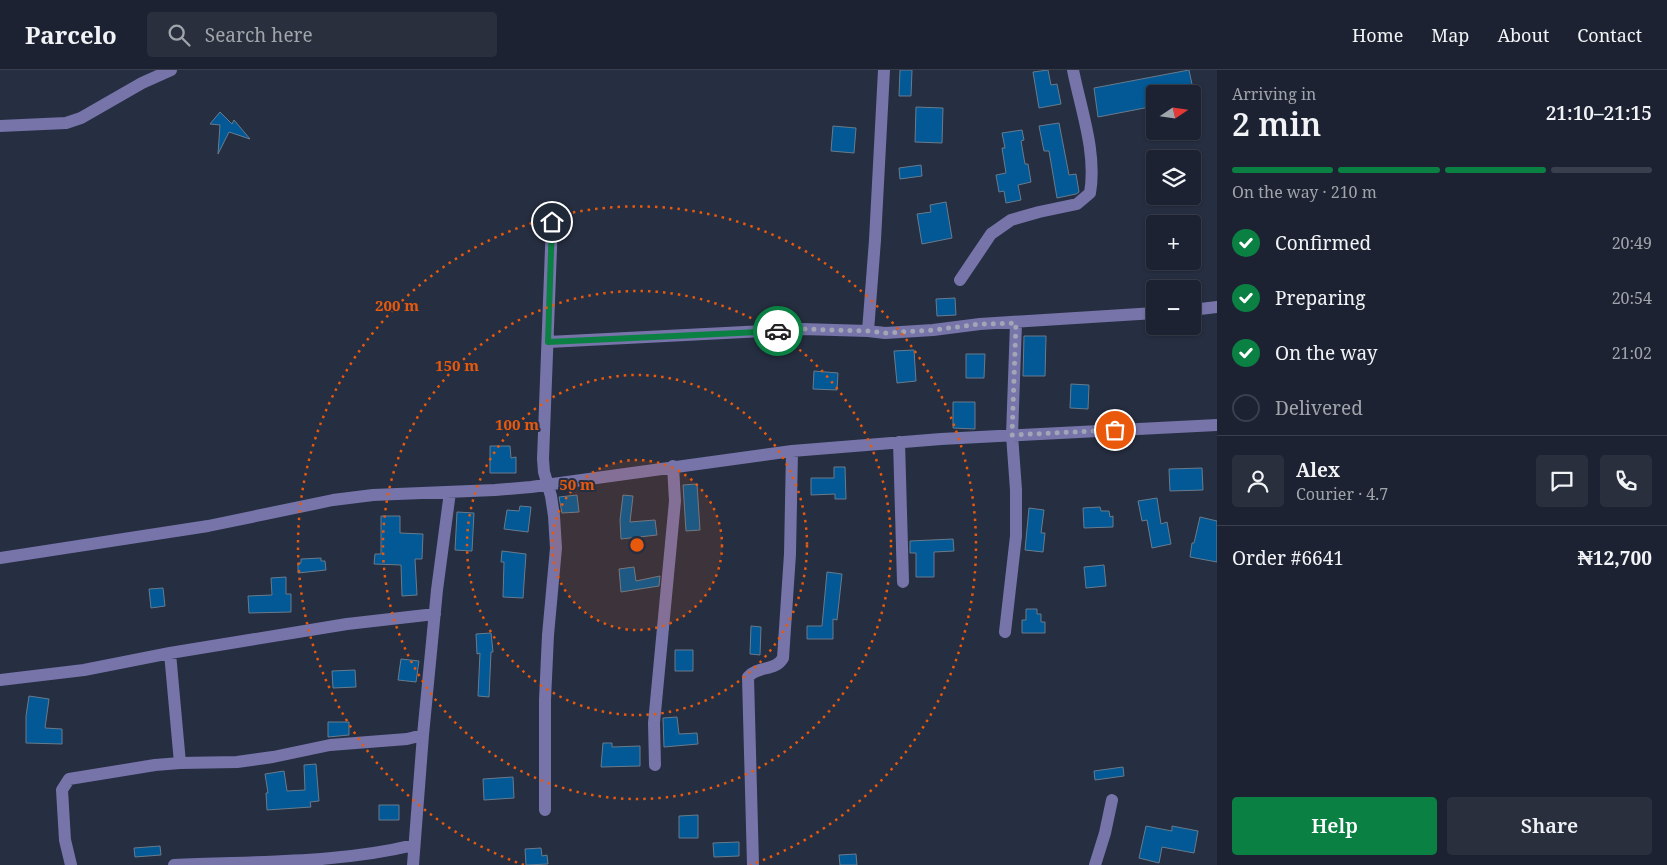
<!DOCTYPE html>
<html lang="en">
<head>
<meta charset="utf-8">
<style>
	body { margin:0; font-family:"Noto Serif",serif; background:#292f3d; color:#f1f3f6; height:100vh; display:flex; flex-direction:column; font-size:19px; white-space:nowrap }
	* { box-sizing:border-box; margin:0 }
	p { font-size:16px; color:#a0a4ab }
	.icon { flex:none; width:28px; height:28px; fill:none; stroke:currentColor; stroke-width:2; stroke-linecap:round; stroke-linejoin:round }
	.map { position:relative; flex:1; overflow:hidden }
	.drawer { display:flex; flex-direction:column; background:#1c2231; width:450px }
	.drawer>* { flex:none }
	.needle { width:32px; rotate:77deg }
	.tools { position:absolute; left:1146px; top:15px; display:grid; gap:10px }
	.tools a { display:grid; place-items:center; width:55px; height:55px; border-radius:5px; background:#1c2231; box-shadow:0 1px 4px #0004,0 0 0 1px #3a3f4d; font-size:25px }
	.pin { position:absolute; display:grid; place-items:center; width:42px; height:42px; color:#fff; margin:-21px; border:2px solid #fff; border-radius:50%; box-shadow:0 1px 5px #0007 }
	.courier { position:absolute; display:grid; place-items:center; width:50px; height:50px; margin:-25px; border:4px solid #0b8043; border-radius:50%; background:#fff; color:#222; box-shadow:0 1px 6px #0007 }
	.summary em { font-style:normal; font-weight:600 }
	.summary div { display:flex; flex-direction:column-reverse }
	.summary { display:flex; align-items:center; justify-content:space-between; height:85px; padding:0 15px }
	h1 { font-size:32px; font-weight:600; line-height:38px }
	.bar { display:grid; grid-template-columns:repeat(4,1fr); gap:8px 5px; align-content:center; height:60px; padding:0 15px }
	.bar i { height:6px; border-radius:4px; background:#3a3f4d }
	.bar .on { background:#0b8043 }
	.bar p { grid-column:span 4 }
	.line { display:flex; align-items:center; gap:12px; padding:0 15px; border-top:1px solid #3a3f4d }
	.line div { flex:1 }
	.round { display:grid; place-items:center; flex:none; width:52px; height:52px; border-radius:5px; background:#292f3d }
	ol { padding:0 15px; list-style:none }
	li { display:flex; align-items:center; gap:15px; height:55px }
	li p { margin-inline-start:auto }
	li .icon { padding:5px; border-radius:50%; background:#0b8043; color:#fff; stroke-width:4 }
	li:last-child { color:#a0a4ab }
	li i { width:28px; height:28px; border:2px solid #3a3f4d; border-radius:50% }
	.cta { display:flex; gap:10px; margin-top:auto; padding:10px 15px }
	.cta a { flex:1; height:58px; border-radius:5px; background:#0b8043; color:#fff; font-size:20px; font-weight:600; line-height:58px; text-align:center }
	.cta a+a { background:#292f3d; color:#f1f3f6 }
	header { display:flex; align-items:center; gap:30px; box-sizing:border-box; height:70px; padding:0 25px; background:#1c2231; border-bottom:1px solid #3a3f4d }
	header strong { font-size:24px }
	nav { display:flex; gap:28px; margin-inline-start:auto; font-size:18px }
	.search { width:350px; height:45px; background:#292f3d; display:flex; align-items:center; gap:12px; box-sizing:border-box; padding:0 18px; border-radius:5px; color:#a0a4ab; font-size:19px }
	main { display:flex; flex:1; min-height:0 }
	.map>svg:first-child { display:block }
</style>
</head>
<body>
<header>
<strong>Parcelo</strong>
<div class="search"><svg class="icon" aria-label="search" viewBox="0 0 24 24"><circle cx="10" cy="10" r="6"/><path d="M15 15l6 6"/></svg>Search here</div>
<nav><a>Home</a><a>Map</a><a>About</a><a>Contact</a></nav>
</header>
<main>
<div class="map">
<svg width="1217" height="795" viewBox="0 0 1217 795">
	<rect width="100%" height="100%" fill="#262e41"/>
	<path fill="#025995" stroke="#687b8d" d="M 900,0 L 912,0 L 911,26 L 899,26 Z
		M 1048,0 L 1051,15 L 1057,14 L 1061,34 L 1039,38 L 1033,2 Z
		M 1189,0 L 1194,24 L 1155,24 L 1155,36 L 1098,47 L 1094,18 Z
		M 916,37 L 943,38 L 942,73 L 915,72 Z
		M 220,42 L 232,54 L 234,50 L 250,69 L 229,62 L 218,84 L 220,55 L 210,54 Z
		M 1059,53 L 1069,105 L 1076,104 L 1079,122 L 1076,124 L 1057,128 L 1049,81 L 1044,81 L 1039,56 Z
		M 833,56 L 856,58 L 854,83 L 831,81 Z
		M 1022,60 L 1024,70 L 1021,71 L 1025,94 L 1028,94 L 1031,112 L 1018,115 L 1021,130 L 1006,133 L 1004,121 L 999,122 L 996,105 L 1006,103 L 1002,78 L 1005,78 L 1002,63 Z
		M 921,95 L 922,106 L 900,109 L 899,98 Z
		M 946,132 L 952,168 L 922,174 L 917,144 L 931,142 L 930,135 Z
		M 955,228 L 956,245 L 937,246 L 936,229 Z
		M 1024,266 L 1046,266 L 1045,306 L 1023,306 Z
		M 914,280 L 916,311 L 897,313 L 894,281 Z
		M 966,284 L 985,284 L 984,308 L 966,308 Z
		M 814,301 L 838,303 L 837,320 L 813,319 Z
		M 1071,314 L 1089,315 L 1088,339 L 1070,338 Z
		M 953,332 L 975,332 L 975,359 L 953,358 Z
		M 490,376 L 510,376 L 511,388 L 516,387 L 516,403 L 490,403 Z
		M 834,397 L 845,397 L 846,429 L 835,429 L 835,424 L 811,425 L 811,408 L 834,408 Z
		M 1202,398 L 1203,420 L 1170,421 L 1169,399 Z
		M 697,414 L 700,460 L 686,461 L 683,415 Z
		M 577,425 L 579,442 L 562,443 L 559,427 Z
		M 623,425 L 633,426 L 630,452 L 655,450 L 657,465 L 621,469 L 620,450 Z
		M 1157,428 L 1161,454 L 1167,452 L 1171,474 L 1152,478 L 1147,450 L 1142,451 L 1138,431 Z
		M 520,436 L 531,437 L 528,462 L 504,459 L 507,440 L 519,441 Z
		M 1100,437 L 1101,441 L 1109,441 L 1110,447 L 1113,446 L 1113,457 L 1084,458 L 1083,438 Z
		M 1029,438 L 1044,440 L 1041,463 L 1045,463 L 1043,482 L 1025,480 Z
		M 457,442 L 474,443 L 472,481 L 455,480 Z
		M 381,446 L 400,446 L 400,463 L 423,464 L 422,489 L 415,489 L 417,525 L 402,526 L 401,495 L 374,494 L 375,484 L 381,484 Z
		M 1200,447 L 1217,451 L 1217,492 L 1190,487 L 1192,473 L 1194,473 Z
		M 953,469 L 954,481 L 934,482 L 934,507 L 916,507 L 916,483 L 910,483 L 910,471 Z
		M 502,481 L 526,484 L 523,528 L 503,527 L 504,492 L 501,492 Z
		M 321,488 L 321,491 L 325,491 L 326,500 L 298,503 L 298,493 L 301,493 L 301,489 Z
		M 1104,495 L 1106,516 L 1086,518 L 1084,497 Z
		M 634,497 L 636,511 L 660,506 L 659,516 L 621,522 L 619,499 Z
		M 827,502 L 842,504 L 837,550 L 833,549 L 833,569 L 807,569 L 807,556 L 822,556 Z
		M 286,507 L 286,524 L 291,524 L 291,542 L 249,543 L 248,526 L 272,525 L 271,508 Z
		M 163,518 L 165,536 L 151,538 L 149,519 Z
		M 1026,539 L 1037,539 L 1037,544 L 1041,544 L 1041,552 L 1045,552 L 1045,563 L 1022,563 L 1022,550 L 1026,550 Z
		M 751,556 L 761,557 L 760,585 L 750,584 Z
		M 491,563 L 493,582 L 491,582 L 489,627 L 478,626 L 480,583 L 477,584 L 476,564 Z
		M 675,580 L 693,580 L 693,601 L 675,601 Z
		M 401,589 L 419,591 L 416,612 L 398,610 Z
		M 355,600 L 356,617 L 333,618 L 332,601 Z
		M 29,626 L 49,629 L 45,658 L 62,659 L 62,674 L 26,673 L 26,646 Z
		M 677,647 L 679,664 L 697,663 L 698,674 L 664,677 L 663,648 Z
		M 328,652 L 349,652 L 349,665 L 328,667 Z
		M 603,673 L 612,673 L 612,677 L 640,676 L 640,696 L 601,697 Z
		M 316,694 L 319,731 L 310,732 L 311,737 L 267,740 L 266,723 L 268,723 L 265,704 L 284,701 L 287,721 L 305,720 L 304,695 Z
		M 1123,697 L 1124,706 L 1095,710 L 1094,701 Z
		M 513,707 L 514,728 L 484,730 L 483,709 Z
		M 379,735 L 399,735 L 399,750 L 379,750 Z
		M 698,745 L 698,768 L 679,768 L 679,746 Z
		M 1146,756 L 1172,761 L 1172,756 L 1198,761 L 1194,783 L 1162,777 L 1159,793 L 1139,788 Z
		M 739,772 L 739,786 L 714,787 L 713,773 Z
		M 160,776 L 161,785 L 135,787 L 134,778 Z
		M 541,778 L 542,786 L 547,785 L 548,794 L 526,795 L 525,779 Z
		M 856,784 L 857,795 L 840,795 L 839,785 Z"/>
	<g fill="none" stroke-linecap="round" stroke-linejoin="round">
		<path stroke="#7774aa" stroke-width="12" d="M 0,56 L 66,53 L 81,48 L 142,13 L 171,0
			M 960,210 L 991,164 L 1011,150 L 1039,142 L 1077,134 L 1090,123 C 1097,83 1081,40 1073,0
			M 1192,240 L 1217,237
			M 868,261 L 875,170 L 884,0
			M 548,272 L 802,259 L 868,261 L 885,263 L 933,260 L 980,254 L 1155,243
			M 899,372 L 903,512
			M 0,488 L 208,456 L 333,430 L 373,425 L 495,420 L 531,417 L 792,381 L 941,369 L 1217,355
			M 1005,562 L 1016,466 L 1016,420 L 1012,365 L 1016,253
			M 170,583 L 180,693
			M 0,610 L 84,600 L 170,583 L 347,554 L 435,544
			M 655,695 L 654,653 L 675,431 L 673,396
			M 545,740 L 545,630 L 548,565 L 556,478 L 554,446 L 551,426 L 544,402 L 543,389 L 552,152
			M 71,795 L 65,770 L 62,720 L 69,709 L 155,695 L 180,693 L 237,692 L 273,687 L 330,675 L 407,669 L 423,665
			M 174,795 C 254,791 336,794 414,775
			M 413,795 L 423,665 L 437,520 L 450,422
			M 753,795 L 748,607 C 758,595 775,602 783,588 L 790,484 L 792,381
			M 1095,795 L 1105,763 L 1112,730"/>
	</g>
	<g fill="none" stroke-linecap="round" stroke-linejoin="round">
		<path stroke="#a0a6b5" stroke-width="5" stroke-dasharray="0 9" d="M 778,261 L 802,259 L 868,261 L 885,263 L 933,260 L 980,254 L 1016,253 L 1012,365 L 1115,360"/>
		<path stroke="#0b8043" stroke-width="6" d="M 552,152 L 548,272 L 778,261"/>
	</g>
	<circle cx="637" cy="475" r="85" fill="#e8590c" fill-opacity=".12"/>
	<g fill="none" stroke="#e8590c" stroke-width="2.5" stroke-dasharray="2.5 5">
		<circle cx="637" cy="475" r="85"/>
		<circle cx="637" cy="475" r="170"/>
		<circle cx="637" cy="475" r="254"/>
		<path d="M524 795A339 339 0 1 1 750 795"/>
	</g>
	<circle cx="637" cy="475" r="8" fill="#e8590c" stroke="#262e41" stroke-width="2.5"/>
	<g font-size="15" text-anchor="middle" font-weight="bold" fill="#e8590c" stroke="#262e41" stroke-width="4" stroke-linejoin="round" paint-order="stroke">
		<text x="397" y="241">200 m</text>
		<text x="457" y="301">150 m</text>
		<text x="517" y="360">100 m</text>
		<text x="577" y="420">50 m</text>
	</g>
</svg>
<div class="tools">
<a><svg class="needle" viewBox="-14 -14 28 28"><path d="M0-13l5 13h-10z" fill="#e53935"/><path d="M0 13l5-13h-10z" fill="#a0a4ab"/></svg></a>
<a><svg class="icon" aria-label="layers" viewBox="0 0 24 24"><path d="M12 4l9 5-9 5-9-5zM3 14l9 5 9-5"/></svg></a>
<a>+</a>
<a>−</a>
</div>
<div class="pin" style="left:1115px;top:360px;background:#ea580c"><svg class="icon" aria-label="bag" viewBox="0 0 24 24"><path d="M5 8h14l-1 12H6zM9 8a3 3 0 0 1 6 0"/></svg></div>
<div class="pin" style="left:552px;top:152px;background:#1f2937"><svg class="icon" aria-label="home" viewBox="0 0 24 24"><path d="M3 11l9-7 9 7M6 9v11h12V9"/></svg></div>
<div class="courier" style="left:778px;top:261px"><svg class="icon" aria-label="car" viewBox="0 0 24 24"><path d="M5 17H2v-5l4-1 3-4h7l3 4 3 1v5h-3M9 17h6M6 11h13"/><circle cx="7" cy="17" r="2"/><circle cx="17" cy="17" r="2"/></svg></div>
</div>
<section class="drawer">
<div class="summary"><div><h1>2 min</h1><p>Arriving in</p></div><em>21:10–21:15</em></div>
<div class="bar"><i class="on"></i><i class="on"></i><i class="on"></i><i></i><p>On the way · 210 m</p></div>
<ol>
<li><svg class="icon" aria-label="check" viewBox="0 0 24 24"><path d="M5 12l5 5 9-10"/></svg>Confirmed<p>20:49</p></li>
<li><svg class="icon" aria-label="check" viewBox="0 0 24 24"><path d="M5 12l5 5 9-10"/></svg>Preparing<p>20:54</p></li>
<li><svg class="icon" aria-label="check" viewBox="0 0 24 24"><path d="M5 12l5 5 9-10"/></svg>On the way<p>21:02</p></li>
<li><i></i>Delivered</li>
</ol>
<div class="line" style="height:90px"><a class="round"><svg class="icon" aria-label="person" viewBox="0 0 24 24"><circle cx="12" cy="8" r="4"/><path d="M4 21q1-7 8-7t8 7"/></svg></a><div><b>Alex</b><p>Courier · 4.7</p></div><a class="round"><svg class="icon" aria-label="chat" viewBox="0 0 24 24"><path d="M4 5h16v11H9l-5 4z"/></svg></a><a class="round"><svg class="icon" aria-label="phone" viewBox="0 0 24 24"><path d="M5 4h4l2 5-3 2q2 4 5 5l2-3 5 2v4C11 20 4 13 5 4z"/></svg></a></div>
<div class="line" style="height:65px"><div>Order #6641</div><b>₦12,700</b></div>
<div class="cta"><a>Help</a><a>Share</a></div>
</section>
</main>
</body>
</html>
